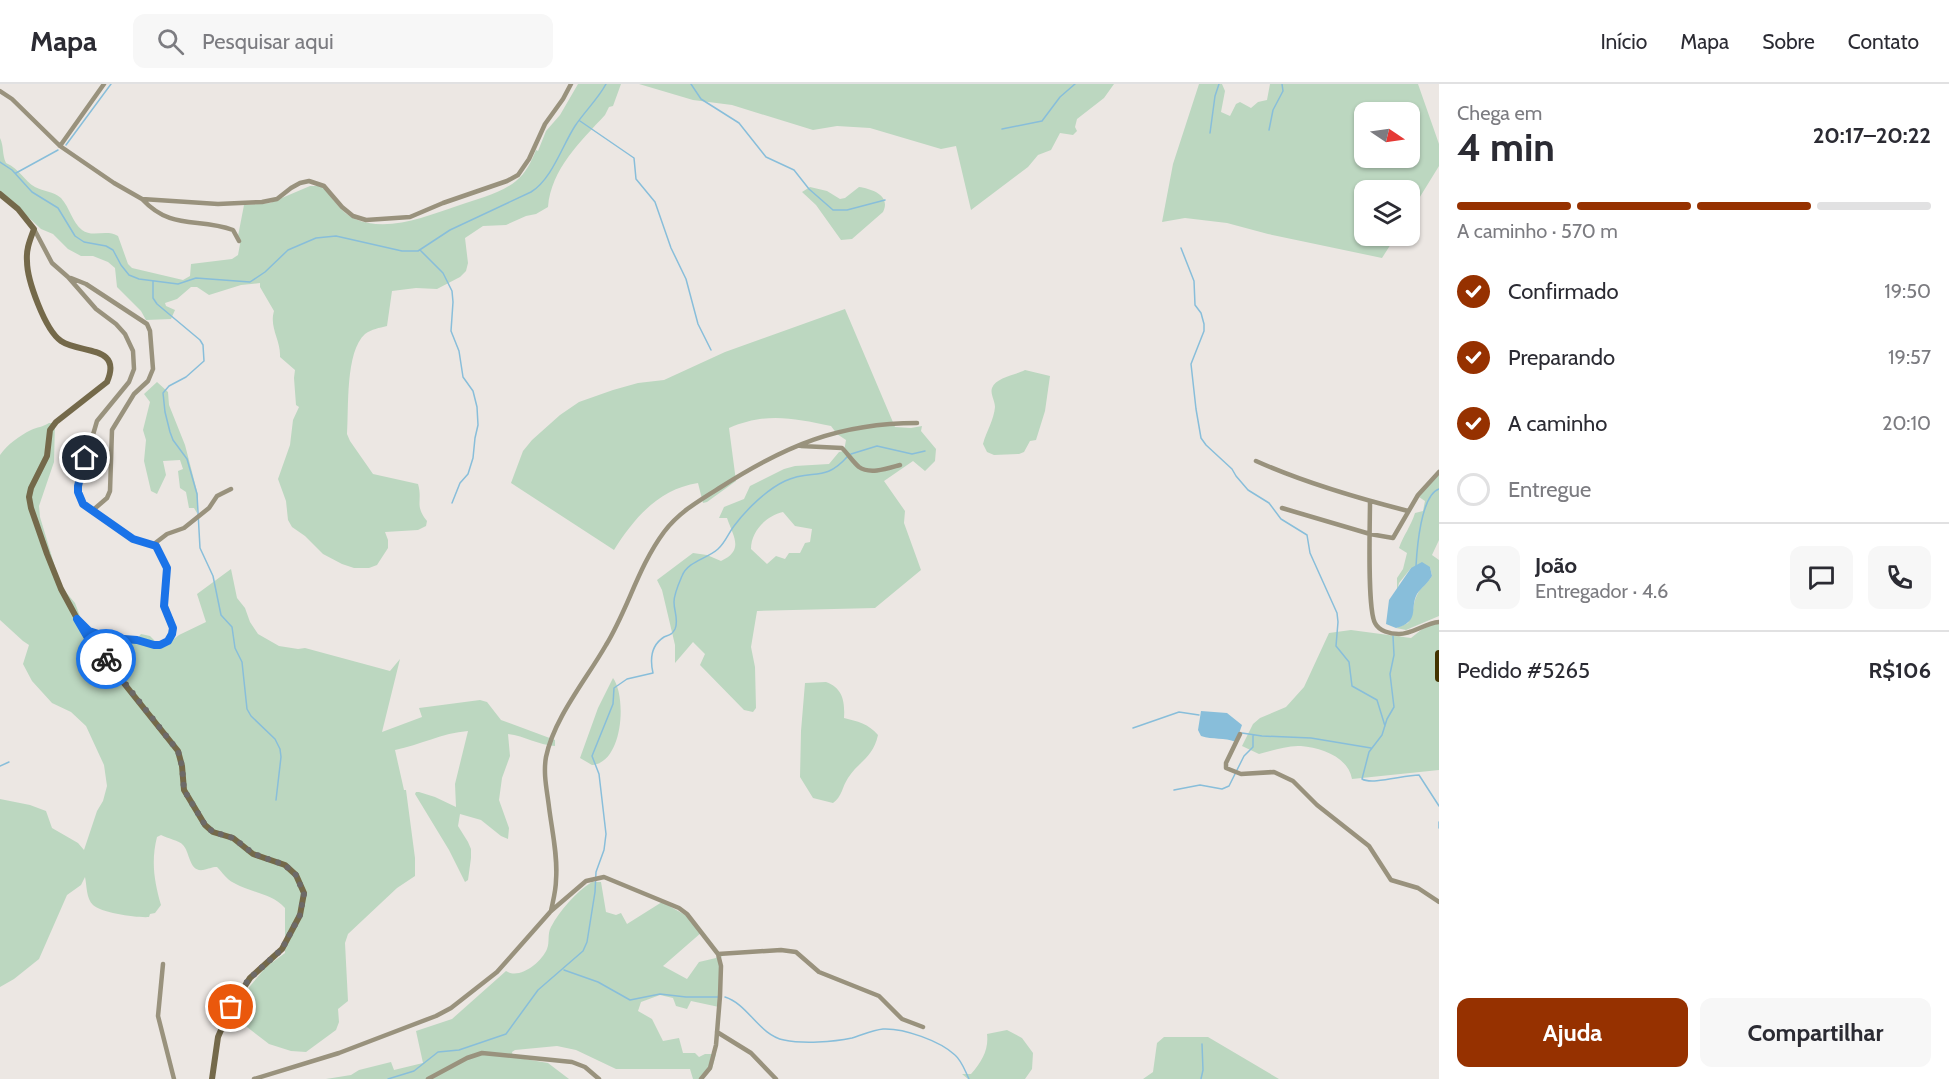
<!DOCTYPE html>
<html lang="pt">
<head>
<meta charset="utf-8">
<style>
	body { margin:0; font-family:Cabin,sans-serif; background:#f7f7f7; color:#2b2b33; height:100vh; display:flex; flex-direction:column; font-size:22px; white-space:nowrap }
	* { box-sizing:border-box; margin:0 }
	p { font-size:20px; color:#7c7c81 }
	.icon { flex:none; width:33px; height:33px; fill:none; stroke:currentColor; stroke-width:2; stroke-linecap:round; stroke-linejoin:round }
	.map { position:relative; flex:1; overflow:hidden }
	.details { display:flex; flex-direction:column; background:#fff; width:510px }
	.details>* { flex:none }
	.needle { width:39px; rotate:103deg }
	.tools { position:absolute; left:1354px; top:18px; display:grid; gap:12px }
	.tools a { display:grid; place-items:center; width:66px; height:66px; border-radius:12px; background:#fff; box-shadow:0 2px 4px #0004; font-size:30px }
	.pin { position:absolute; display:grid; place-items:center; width:51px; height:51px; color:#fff; margin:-26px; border:3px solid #fff; border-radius:50%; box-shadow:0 2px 6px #0007 }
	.courier { position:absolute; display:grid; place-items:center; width:60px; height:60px; margin:-30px; border:4px solid #1a73e8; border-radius:50%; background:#fff; color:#222; box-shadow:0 2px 8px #0007 }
	.summary em { font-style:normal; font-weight:800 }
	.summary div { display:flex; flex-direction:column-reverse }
	.summary { display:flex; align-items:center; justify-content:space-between; height:102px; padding:0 18px }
	h1 { font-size:39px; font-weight:800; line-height:45px }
	.bar { display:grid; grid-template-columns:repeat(4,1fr); gap:9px 6px; align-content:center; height:72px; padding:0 18px }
	.bar i { height:8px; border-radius:4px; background:#e1e1e2 }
	.bar .current { background:#963100 }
	.bar p { grid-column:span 4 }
	.line { display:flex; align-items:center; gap:15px; padding:0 18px; border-top:2px solid #e1e1e2 }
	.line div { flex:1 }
	.round { display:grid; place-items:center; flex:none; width:63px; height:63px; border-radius:12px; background:#f7f7f7 }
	ol { padding:0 18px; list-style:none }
	li { display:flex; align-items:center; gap:18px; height:66px }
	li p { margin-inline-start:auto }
	li .icon { padding:6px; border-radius:50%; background:#963100; color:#fff; stroke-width:4 }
	li:last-child { color:#7c7c81 }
	li i { width:33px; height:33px; border:3px solid #e1e1e2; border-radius:50% }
	.cta { display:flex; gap:12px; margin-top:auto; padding:12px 18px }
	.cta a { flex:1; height:69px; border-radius:12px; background:#963100; color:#fff; font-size:24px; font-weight:800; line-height:69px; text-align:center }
	.cta a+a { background:#f7f7f7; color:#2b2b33 }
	header { display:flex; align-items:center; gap:36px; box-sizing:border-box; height:84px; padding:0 30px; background:#fff; border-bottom:2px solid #e1e1e2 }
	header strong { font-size:28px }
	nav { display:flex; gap:33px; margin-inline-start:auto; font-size:21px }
	.search { width:420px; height:54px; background:#f7f7f7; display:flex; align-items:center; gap:15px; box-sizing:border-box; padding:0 21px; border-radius:12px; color:#7c7c81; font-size:22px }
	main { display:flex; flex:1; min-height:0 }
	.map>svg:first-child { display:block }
</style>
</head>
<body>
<header>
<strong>Mapa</strong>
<div class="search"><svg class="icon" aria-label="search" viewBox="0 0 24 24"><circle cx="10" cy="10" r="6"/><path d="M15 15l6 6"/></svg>Pesquisar aqui</div>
<nav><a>Início</a><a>Mapa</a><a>Sobre</a><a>Contato</a></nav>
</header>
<main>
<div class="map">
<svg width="1439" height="995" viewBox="0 0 1439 995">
	<rect width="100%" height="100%" fill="#ece7e3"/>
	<path fill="#bcd7c0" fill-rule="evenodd" d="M 578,0 L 621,0 L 613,22 L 609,23 L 605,31 C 581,57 551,85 548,123 L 536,130 L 526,132 L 506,141 L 483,142 L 465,154 L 468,179 L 466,187 L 460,193 L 437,205 L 416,204 L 392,207 L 387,242 C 379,244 372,245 365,250 C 345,268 349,324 347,350 L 350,357 L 373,390 L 418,400 C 423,417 414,421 427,437 L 426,442 L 418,446 L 385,448 L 388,456 L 388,464 L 377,481 L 369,484 L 354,484 L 342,480 L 323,470 L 305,452 L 292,443 L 288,436 L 286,417 L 278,395 L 290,361 L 293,336 L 299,323 L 296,321 L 294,294 L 295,286 L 280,273 C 281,256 269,244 274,227 L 260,203 L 260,199 L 241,201 L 209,211 L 197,203 L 191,203 L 177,215 L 165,219 L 166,222 L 175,226 L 171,235 L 146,236 L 141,227 L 117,203 L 115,184 L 108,178 L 93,172 L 81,172 L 68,165 L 53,150 L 41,145 L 26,131 L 0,113 L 0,54 C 4,62 2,71 6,79 C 20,85 24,97 35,103 C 44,108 53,107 61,114 C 70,124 72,138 82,146 C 92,154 106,145 118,152 L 128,180 L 132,184 L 183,196 L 190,192 L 191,180 L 232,175 L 238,171 L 240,160 L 238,152 L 244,121 L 270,119 L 310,102 L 324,102 C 332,114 341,129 355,135 C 388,149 426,132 457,122 C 477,115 500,110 516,97 C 526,89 531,78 536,66 L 538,67 L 546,47 L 560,31 Z
		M 639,0 L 1114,0 L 1104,14 L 1077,35 L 1075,43 L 1077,47 L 1073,51 L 1060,49 L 1051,66 L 1038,71 L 1028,83 L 971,126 L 956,62 L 941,65 L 870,44 L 837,42 L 813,46 L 732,21 L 693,16 Z
		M 1199,0 L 1222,0 L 1225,7 L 1221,28 L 1230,32 L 1236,20 L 1240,18 L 1251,24 L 1258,18 L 1267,16 L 1270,0 L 1418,0 L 1439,60 L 1439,82 L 1410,129 L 1410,106 L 1365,106 L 1365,152 L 1396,152 L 1382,174 L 1268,150 L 1227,139 L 1185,134 L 1162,138 L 1173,80 ZM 1365,28 L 1410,28 L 1410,74 L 1365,74 Z
		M 810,103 L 827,107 L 840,115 L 845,114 L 859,103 C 873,105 891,112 883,128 L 852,155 L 841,156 L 816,121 L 802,108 Z
		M 845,225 L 895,343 L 911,344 L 922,342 L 921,347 L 936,365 L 935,377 L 925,387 L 913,377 L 884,397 L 905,427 L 904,439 L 921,486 L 875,524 L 757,527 L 751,563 L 755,583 L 756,624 L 753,628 L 744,626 L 700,581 L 705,570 L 693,558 L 675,579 L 675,561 L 662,506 L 657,496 L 693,469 L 707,471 L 721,477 C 744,466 734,454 727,434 L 719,434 L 724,423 L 744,415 L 750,402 L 784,385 L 795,382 L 829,380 L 839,368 L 844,367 L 846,356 L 837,350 L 831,342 C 793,334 766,328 729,344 L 736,397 L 707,418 L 703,419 L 698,399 C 659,405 634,434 614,466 L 511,399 L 523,367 L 532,356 L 560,331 L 579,318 L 613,306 L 638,299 L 664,296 L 725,268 ZM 783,428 L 795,442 L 812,445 L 810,458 L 805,459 L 800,469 L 789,469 L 785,475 L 776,472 L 767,480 L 751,465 C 751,447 766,432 783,428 Z
		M 1025,286 L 1050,292 L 1045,327 L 1036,356 L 1030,357 L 1024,368 L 1019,370 L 994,371 L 987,368 L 983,360 C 986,348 994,336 995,323 C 995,317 990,310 992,304 C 996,293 1016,291 1025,286 Z
		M 157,298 L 168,308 L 169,321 L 185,361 L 198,411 L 197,429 L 194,424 L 189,424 L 186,408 L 180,404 L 178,387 L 183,385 L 180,376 L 163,377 L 166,391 L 157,410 L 151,407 L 144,377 L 146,356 L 143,346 L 150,318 L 144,310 Z
		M 49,339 L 55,339 L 54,378 L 39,422 L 40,433 L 58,493 L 64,506 L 75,519 L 81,535 L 81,542 L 92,557 L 105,554 L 111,548 L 136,556 L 141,550 L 150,552 L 160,562 L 165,562 L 179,551 L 206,538 L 197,510 L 231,485 L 237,514 L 245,524 L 250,538 L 258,550 L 279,562 L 298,565 L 305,564 L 390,587 L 400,575 L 382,648 L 422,633 L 419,624 L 480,616 L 487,618 L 501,636 L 555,656 L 555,662 C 538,661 525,652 508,650 L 510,672 L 502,694 L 499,716 L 509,744 L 508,755 L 501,752 L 481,736 L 460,730 L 458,742 L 468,758 L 471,765 L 471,774 L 468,796 L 465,798 L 449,766 L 415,710 L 416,708 L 419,708 L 435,713 L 456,723 L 455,700 L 468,647 C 442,649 420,661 395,666 L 404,706 L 406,706 L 415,774 L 415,792 L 397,804 L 348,850 L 345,859 L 348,917 L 338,925 L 339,938 L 336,946 L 306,968 L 291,967 L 269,960 L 247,943 L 238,927 L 240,914 L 266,883 L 285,869 L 285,824 C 272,809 251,809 234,799 C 226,795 223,789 217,783 C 211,783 209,785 203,786 C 189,788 190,768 183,761 C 179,756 168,755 161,751 L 157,753 C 151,777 154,797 161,821 L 155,829 L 150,830 L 149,833 C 138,834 101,829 93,821 C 86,814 87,802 85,793 L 81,801 L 67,811 L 39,875 L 14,895 L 0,903 L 0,715 L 30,721 L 46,727 L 52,744 L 78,759 L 84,766 L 97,727 L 103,717 L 107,702 L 104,681 L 86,642 L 71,628 L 52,619 L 32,597 L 23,580 L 29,561 L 23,557 L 0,536 L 0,371 C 8,360 19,352 31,346 C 37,343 43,343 49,339 Z
		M 1439,391 L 1439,456 L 1432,471 L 1439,476 L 1439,532 L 1406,546 L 1396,544 L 1408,539 C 1415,529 1412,520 1417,511 C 1420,504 1428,499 1432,492 L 1430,483 L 1411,484 L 1399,499 L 1397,507 L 1397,494 L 1403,485 L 1407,469 L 1399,464 C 1403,452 1411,442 1415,429 L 1423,427 L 1425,417 L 1416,411 Z
		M 1439,537 L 1439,686 L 1352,695 C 1348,673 1322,664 1301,662 C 1287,661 1272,667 1259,670 L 1242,662 L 1253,640 L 1260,634 L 1286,623 L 1304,603 L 1329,549 L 1351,546 L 1411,554 L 1421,546 Z
		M 613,594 C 627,613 623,679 592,681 L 580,674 L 598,624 Z
		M 826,598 C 843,604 845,618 844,634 C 857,637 869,640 878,651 C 873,674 859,677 848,694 C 842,703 842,713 833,719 L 813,714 L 800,693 L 801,647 L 805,599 Z
		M 592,798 L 601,798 L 606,828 L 616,831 L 621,829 L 627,840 L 662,818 L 687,832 L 702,848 L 663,882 L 687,895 L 699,878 L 716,874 L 720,868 L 723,870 L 719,878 L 719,923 L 691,917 L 687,925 L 676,922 L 673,914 L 660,911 L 641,918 L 638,927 L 652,935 L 663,957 L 679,954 L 683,969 L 695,969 L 699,973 L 705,970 L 716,970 L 712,985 L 703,995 L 693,995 L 690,985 L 616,985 L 576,966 L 557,962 L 515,966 L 512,968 L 513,973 L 548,979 L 569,995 L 326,995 L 351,991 L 359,986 L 391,978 L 394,986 L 423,979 L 416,947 L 452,935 L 506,887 C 519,896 541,879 547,865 C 550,858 547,850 551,843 C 560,826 576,808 592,798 Z
		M 1007,946 L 1022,954 L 1033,969 L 1032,985 L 1025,995 L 968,995 L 962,990 L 971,990 C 982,978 989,965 987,950 Z
		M 1164,953 L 1208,953 L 1279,995 L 1143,995 L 1153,988 L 1157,959 Z"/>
	<path fill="#88beda" d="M 1422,478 L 1430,483 L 1432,492 C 1428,499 1421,504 1417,510 C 1409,525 1421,537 1396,544 L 1386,540 L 1389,516 L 1411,484 Z
		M 1201,627 L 1227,629 L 1242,641 L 1236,658 C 1224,653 1213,656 1201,652 L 1198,646 Z"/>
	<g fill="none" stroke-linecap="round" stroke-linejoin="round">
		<path stroke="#88beda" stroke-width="1.5" d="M 691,0 L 701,15 L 739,39 L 766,73 L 794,86 L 809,105 L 833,126 L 847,126 L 885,116
			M 580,37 L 634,74 L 636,95 L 655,118 L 671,164 L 686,195 L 698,240 L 711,266
			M 1002,45 L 1042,37 L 1060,13 L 1075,0
			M 1269,46 L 1273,26 L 1283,7 L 1282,0
			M 1210,49 L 1215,12 L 1219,0
			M 66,61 L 111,0
			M 0,78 L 12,86 L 32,108 L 58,124 L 75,152 L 84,158 L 106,162 L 113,166 L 121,181 L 129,191 L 139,195 L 178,200 L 196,194 L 250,198 L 265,188 L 288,166 L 316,154 L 336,152 L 402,167 L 418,167 L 450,146 L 531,108 C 552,95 562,62 575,42 C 585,27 598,15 606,0
			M 16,89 L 58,66
			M 1181,164 L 1194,197 L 1195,221 L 1201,229 L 1204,240 L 1204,247 L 1191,280 L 1196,325 L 1201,354 L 1206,361 L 1232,385 L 1236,392 L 1248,406 L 1269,419 L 1281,435 L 1307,451 L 1310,469 L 1337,529 L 1338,538 L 1336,562 L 1349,578 L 1352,602 L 1377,616 L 1385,642
			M 420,166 L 443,189 L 452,207 L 453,218 L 451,247 L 459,267 L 463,293 L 473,307 L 477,323 L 478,341 L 475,354 L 473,374 L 468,390 L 460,399 L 452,419
			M 153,197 L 153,214 L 157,220 L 200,256 L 203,261 L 204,277 L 186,293 L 169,302 L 163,309 L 165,328 L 170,348 L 173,356 L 187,375 L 197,410 L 200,464 L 213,492 L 221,531 L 232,543 L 235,564 L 242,578 L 247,625 L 251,632 L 275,655 L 280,665 L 281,673 L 276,716
			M 851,370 L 877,362 L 912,370 L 925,367
			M 1416,482 C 1417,464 1421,411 1439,405
			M 1393,552 L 1394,571 L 1390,590 L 1394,623 L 1387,635 L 1382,651 L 1369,668 L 1362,695 C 1372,701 1404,691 1419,691 L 1439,722
			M 1133,644 L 1179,628 L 1199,631
			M 1242,649 L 1262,652 L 1311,654 L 1371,664
			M 0,682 L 9,678
			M 1174,706 L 1200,701 L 1222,705 L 1229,702 L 1244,672 L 1253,663 L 1253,651
			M 1439,738 L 1439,744
			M 564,886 L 598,898 L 630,916 L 660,910 L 686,913 L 719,913
			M 725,913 C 748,920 759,951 784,956 C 803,960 833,958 852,954 C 862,951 873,946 883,945 C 904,944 940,957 955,971 C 962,977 965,987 969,995
			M 388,995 L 414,987 L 438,968 L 459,966 L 506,950 L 538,906 L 583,867 L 587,858 L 595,808 L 596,788 L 604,766 L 606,750 L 599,690 L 592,672 L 613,620 L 614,604 L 627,595 L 653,589 C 650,576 650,562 664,553 C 669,551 672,551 675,545 C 679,536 674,528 674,518 C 674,510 679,499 682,492 C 688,477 707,475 718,465 C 725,459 728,450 734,442 C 746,426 766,406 785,397 C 812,384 824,399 847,373
			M 1201,995 L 1203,986 L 1202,960"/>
		<path stroke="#99927d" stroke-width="4.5" d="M 0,7 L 12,15 L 60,62 L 114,99 L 142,115 L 218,120 L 262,118 L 277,115 L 291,104 L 300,99 L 309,97 L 324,102 L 342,123 L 353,132 L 366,136 L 410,133 L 443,119 L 507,97 L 518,91 L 529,75 L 545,40 L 563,15 L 571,0
			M 60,62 L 104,0
			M 142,115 C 172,147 197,133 233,146 L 239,157
			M 34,145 L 52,179 L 68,193 L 96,225 L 116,240 L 125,250 L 133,267 L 134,285 L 129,298 L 97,337 L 78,402 L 80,414 L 83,420 L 92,427 L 133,455 L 156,462 L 167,484 L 164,522 L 173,544 L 168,557 L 160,562 L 154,561 L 137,556 L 118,555 L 93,549 L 84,543
			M 71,194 L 86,200 L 147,240 L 150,247 L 153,285 L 148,297 L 134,310 L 112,346 L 110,407 L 107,414 L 92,427
			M 801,362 L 842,364 C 848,370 853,378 859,383 C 870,391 889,384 900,381
			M 1256,377 C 1305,399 1357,414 1408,427
			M 1370,417 C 1370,439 1367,525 1375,539 C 1379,547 1390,550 1399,550 C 1413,550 1425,539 1439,538
			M 1282,424 L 1370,450 L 1393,454 L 1418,411 L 1439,388
			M 154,460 L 167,450 L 184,444 L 209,424 L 217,412 L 231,405
			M 1240,650 L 1226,679 L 1226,684 L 1241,690 L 1274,688 L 1293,697 L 1317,721 L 1369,762 L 1391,796 L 1418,804 L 1439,818
			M 551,827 C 553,817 556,806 556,796 C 558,772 552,747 549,723 C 547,706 543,690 546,673 C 554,634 586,596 606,561 C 628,525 638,483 664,448 C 679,428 700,416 721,403 C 785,362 839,339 917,339
			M 718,870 L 781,866 L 796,868 L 819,888 L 879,912 L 902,935 L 923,943
			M 163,880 L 158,932 L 174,995
			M 717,948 L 751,969 L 776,995
			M 254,995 L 339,969 L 436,932 L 451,924 L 497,888 L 551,827 L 586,797 L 604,793 L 679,824 L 687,830 L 718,870 L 721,882 L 720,912 L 716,961 L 710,984 L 701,995
			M 428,995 L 467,974 L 482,969 L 572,978 L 585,983 L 599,995"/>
		<path stroke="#74694a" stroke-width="6" d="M 0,110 L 18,125 L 34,145 C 30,156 26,165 27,177 C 27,196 45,246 61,257 C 80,270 123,261 107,298 L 56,338 L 50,346 L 47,372 L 31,404 L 29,413 L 31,424 L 47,470 L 61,505 L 87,553 L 178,667 L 182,682 L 184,706 L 205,741 L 213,748 L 233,754 L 253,770 L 285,781 L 296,791 L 304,809 L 300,831 L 282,865 L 250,894 L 231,923 L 218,953 L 212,995"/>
		<path stroke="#433300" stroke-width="8" d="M 1439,570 L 1439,594"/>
	</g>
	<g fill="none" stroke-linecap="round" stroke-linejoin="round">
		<path stroke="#6d6a68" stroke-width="6" stroke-dasharray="0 10.8" d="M 106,575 L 178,667 L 182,682 L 184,706 L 205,741 L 213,748 L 233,754 L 254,770 L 285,781 L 296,791 L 304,810 L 300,831 L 282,865 L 250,894 L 239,908 L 231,923"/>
		<path stroke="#1a73e8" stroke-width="8" d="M 85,374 L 78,402 L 78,408 L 83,420 L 133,455 L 156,462 L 167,484 L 164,522 L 173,544 L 172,550 L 168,557 L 160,561 L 154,561 L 137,556 L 111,554 L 89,547 L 77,535 L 91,559 L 106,575"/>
	</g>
</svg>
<div class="tools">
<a><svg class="needle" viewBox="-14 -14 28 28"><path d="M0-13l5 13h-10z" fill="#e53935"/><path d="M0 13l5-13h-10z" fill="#7c7c81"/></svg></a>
<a><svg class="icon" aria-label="layers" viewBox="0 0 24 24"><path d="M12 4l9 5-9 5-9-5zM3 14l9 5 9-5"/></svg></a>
</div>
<div class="pin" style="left:231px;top:923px;background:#ea580c"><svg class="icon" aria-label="bag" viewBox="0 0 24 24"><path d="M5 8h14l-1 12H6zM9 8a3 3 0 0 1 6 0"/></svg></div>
<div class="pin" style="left:85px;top:374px;background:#1f2937"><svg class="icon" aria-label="home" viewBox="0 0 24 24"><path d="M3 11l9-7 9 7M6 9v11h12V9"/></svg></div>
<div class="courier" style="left:106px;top:575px"><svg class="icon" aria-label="bike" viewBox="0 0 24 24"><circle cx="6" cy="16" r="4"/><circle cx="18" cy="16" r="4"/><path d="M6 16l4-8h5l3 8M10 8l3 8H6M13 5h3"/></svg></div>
</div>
<section class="details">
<div class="summary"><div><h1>4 min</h1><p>Chega em</p></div><em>20:17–20:22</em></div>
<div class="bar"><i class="current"></i><i class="current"></i><i class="current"></i><i></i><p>A caminho · 570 m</p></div>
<ol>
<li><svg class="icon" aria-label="check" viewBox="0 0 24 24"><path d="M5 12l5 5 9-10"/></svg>Confirmado<p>19:50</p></li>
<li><svg class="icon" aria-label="check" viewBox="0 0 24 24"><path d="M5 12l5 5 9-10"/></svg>Preparando<p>19:57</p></li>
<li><svg class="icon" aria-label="check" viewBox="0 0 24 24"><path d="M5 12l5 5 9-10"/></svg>A caminho<p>20:10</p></li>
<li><i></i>Entregue</li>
</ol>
<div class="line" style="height:108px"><a class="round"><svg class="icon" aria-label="person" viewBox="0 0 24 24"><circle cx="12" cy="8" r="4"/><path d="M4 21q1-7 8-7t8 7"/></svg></a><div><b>João</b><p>Entregador · 4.6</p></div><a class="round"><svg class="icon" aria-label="chat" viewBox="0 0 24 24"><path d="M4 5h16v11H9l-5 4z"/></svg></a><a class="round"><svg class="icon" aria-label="phone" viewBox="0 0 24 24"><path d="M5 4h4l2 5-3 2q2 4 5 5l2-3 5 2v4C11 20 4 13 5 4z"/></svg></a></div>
<div class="line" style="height:78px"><div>Pedido #5265</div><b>R$106</b></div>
<div class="cta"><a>Ajuda</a><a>Compartilhar</a></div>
</section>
</main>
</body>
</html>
